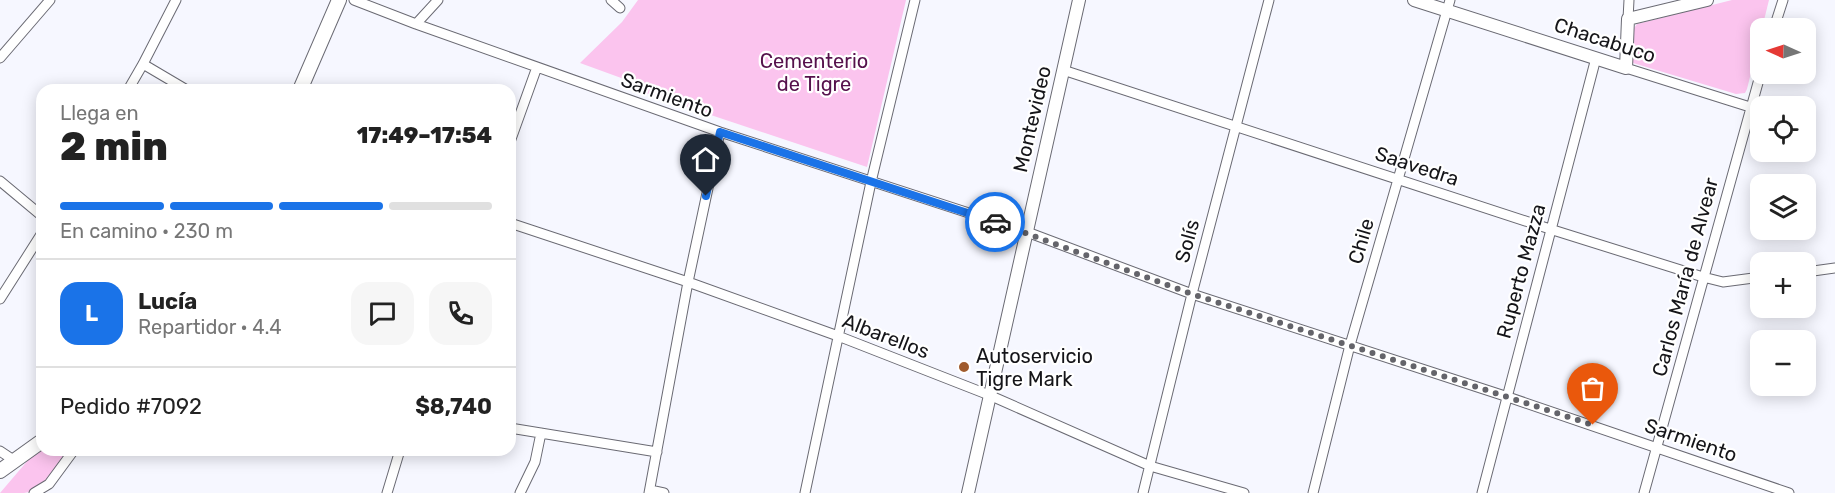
<!DOCTYPE html>
<html lang="es">
<head>
<meta charset="utf-8">
<style>
	body { margin:0; font-family:Rubik,sans-serif; background:#f6f6f6; color:#222; height:100vh; display:flex; flex-direction:column; font-size:22px; white-space:nowrap }
	* { box-sizing:border-box; margin:0 }
	p { font-size:20px; color:#767676 }
	.icon { flex:none; width:33px; height:33px; fill:none; stroke:currentColor; stroke-width:2; stroke-linecap:round; stroke-linejoin:round }
	.map { position:relative; flex:1; overflow:hidden }
	.sheet { position:absolute; left:36px; top:84px; width:480px; height:372px; display:flex; flex-direction:column; background:#fff; border-radius:18px; box-shadow:0 3px 15px #0003 }
	.sheet>* { flex:none }
	.needle { width:39px; rotate:273deg }
	.fabs { position:absolute; left:1750px; top:18px; display:grid; gap:12px }
	.fabs a { display:grid; place-items:center; width:66px; height:66px; border-radius:12px; background:#fff; box-shadow:0 3px 15px #0003; font-size:30px }
	.pin { position:absolute; display:grid; place-items:center; width:51px; height:51px; color:#fff; margin:-62px -26px; border-radius:50% 50% 50% 0; rotate:-45deg; box-shadow:0 0 6px #0007 }
	.pin .icon { rotate:45deg }
	.courier { position:absolute; display:grid; place-items:center; width:60px; height:60px; margin:-30px; border:4px solid #1a73e8; border-radius:50%; background:#fff; color:#222; box-shadow:0 2px 8px #0007 }
	.overview em { font-style:normal; font-weight:800 }
	.overview div { display:flex; flex-direction:column-reverse }
	.overview { display:flex; align-items:center; justify-content:space-between; height:102px; padding:0 24px }
	h1 { font-size:39px; font-weight:800; line-height:45px }
	.bar { display:grid; grid-template-columns:repeat(4,1fr); gap:9px 6px; align-content:center; height:72px; padding:0 24px }
	.bar i { height:8px; border-radius:4px; background:#e0e0e0 }
	.bar .selected { background:#1a73e8 }
	.bar p { grid-column:span 4 }
	.line { display:flex; align-items:center; gap:15px; padding:0 24px; border-top:2px solid #e0e0e0 }
	.line div { flex:1 }
	.round { display:grid; place-items:center; flex:none; width:63px; height:63px; border-radius:18px; background:#f6f6f6 }
	.map>svg:first-child { display:block }
</style>
</head>
<body>
<div class="map">
<svg width="1835" height="493" viewBox="0 0 1835 493">
	<rect width="100%" height="100%" fill="#f6f7ff"/>
	<path fill="#fbc4ee" d="M 638,0 L 906,0 L 867,167 L 645,93 L 646,87 L 580,63 L 622,22 Z
		M 1732,0 L 1769,0 L 1747,89 L 1745,93 L 1736,94 L 1633,63 L 1632,31 L 1637,24 Z
		M 42,448 L 42,450 L 68,450 C 58,466 45,491 24,493 C 16,493 8,493 0,493 L 29,459 Z"/>
	<g fill="none" stroke-linecap="round" stroke-linejoin="round">
		<g stroke="#6a6a73" stroke-width="11">
			<path id="minor" d="M 354,0 L 416,24 L 720,132 L 1027,232 L 1192,294 L 1508,397 L 1789,493
				M 611,0 L 620,8
				M 1628,19 L 1629,0
				M 416,24 L 438,0
				M 1774,28 L 1783,0
				M 0,58 L 50,0
				M 143,64 L 187,90
				M 1626,68 L 1750,107
				M 1063,70 L 1553,230 L 1703,277 L 1723,282 L 1761,277
				M 128,90 L 143,64 L 176,0
				M 510,142 L 537,67
				M 0,181 L 42,216
				M 510,223 L 688,282 L 838,336 L 989,395 L 1150,466 L 1244,493
				M 1806,272 L 1835,268
				M 0,299 L 42,233
				M 510,428 L 657,452
				M 0,451 L 15,461
				M 650,490 L 664,493
				M 34,493 L 49,484 L 74,450
				M 387,493 L 400,450
				M 520,493 L 535,462 L 541,433
				M 649,493 L 688,282 L 720,132
				M 805,493 L 871,182 L 915,0
				M 1143,493 L 1192,294 L 1269,0
				M 1313,493 L 1350,345 L 1450,0
				M 1482,493 L 1596,58
				M 1644,493 L 1761,72"/>
		</g>
		<g stroke="#6a6a73" stroke-width="14">
			<path id="tertiary" d="M 1414,0 L 1626,68 L 1628,19 L 1707,0
				M 968,493 L 1079,0"/>
		</g>
		<g stroke="#6a6a73" stroke-width="16">
			<path id="secondary" d="M 300,90 L 339,0
				M 0,471 L 42,441"/>
		</g>
		<use href="#minor" stroke="#fff" stroke-width="9"/>
		<use href="#tertiary" stroke="#fff" stroke-width="12"/>
		<use href="#secondary" stroke="#fff" stroke-width="14"/>
	</g>
	<g fill="none" stroke-linecap="round" stroke-linejoin="round">
		<path stroke="#64646a" stroke-width="6" stroke-dasharray="0 10.8" d="M 995,222 L 1192,294 L 1593,425"/>
		<path stroke="#1a73e8" stroke-width="8" d="M 706,196 L 720,132 L 995,222"/>
	</g>
	<circle fill="#a05b2d" stroke="#fff" stroke-width="2" cx="964" cy="367" r="6"/>
	<g text-anchor="middle" dominant-baseline="central" stroke-width="4.5" stroke-linejoin="round" paint-order="stroke">
		<g font-size="20" fill="#151519" stroke="#fff">
			<text transform="translate(1605 40) rotate(18)">Chacabuco</text>
			<text transform="translate(667 95) rotate(20)">Sarmiento</text>
			<text transform="translate(1032 119) rotate(-77)">Montevideo</text>
			<text transform="translate(1417 166) rotate(18)">Saavedra</text>
			<text transform="translate(1187 241) rotate(-75)">Solís</text>
			<text transform="translate(1361 241) rotate(-74)">Chile</text>
			<text transform="translate(1521 271) rotate(-75)">Ruperto Mazza</text>
			<text transform="translate(1685 277) rotate(-75)">Carlos María de Alvear</text>
			<text transform="translate(886 336) rotate(21)">Albarellos</text>
			<text transform="translate(1691 440) rotate(19)">Sarmiento</text>
		</g>
		<g font-size="20" fill="#56114c" stroke="#fff">
			<text x="814" y="61">Cementerio<tspan x="814" dy="23">de Tigre</tspan></text>
		</g>
		<g font-size="20" fill="#151519" stroke="#fff" text-anchor="start">
			<text x="976" y="356">Autoservicio<tspan x="976" dy="23">Tigre Mark</tspan></text>
		</g>
	</g>
</svg>
<div class="fabs">
<a><svg class="needle" viewBox="-14 -14 28 28"><path d="M0-13l5 13h-10z" fill="#e53935"/><path d="M0 13l5-13h-10z" fill="#767676"/></svg></a>
<a><svg class="icon" aria-label="locate" viewBox="0 0 24 24"><circle cx="12" cy="12" r="6"/><path d="M12 2v4M12 18v4M2 12h4M18 12h4"/></svg></a>
<a><svg class="icon" aria-label="layers" viewBox="0 0 24 24"><path d="M12 4l9 5-9 5-9-5zM3 14l9 5 9-5"/></svg></a>
<a>+</a>
<a>−</a>
</div>
<div class="pin" style="left:1593px;top:425px;background:#ea580c"><svg class="icon" aria-label="bag" viewBox="0 0 24 24"><path d="M5 8h14l-1 12H6zM9 8a3 3 0 0 1 6 0"/></svg></div>
<div class="pin" style="left:706px;top:196px;background:#1f2937"><svg class="icon" aria-label="home" viewBox="0 0 24 24"><path d="M3 11l9-7 9 7M6 9v11h12V9"/></svg></div>
<div class="courier" style="left:995px;top:222px"><svg class="icon" aria-label="car" viewBox="0 0 24 24"><path d="M5 17H2v-5l4-1 3-4h7l3 4 3 1v5h-3M9 17h6M6 11h13"/><circle cx="7" cy="17" r="2"/><circle cx="17" cy="17" r="2"/></svg></div>
<section class="sheet">
<div class="overview"><div><h1>2 min</h1><p>Llega en</p></div><em>17:49–17:54</em></div>
<div class="bar"><i class="selected"></i><i class="selected"></i><i class="selected"></i><i></i><p>En camino · 230 m</p></div>
<div class="line" style="height:108px"><b class="round" style="background:#1a73e8;color:#fff">L</b><div><b>Lucía</b><p>Repartidor · 4.4</p></div><a class="round"><svg class="icon" aria-label="chat" viewBox="0 0 24 24"><path d="M4 5h16v11H9l-5 4z"/></svg></a><a class="round"><svg class="icon" aria-label="phone" viewBox="0 0 24 24"><path d="M5 4h4l2 5-3 2q2 4 5 5l2-3 5 2v4C11 20 4 13 5 4z"/></svg></a></div>
<div class="line" style="height:78px"><div>Pedido #7092</div><b>$8,740</b></div>
</section>
</div>
</body>
</html>
